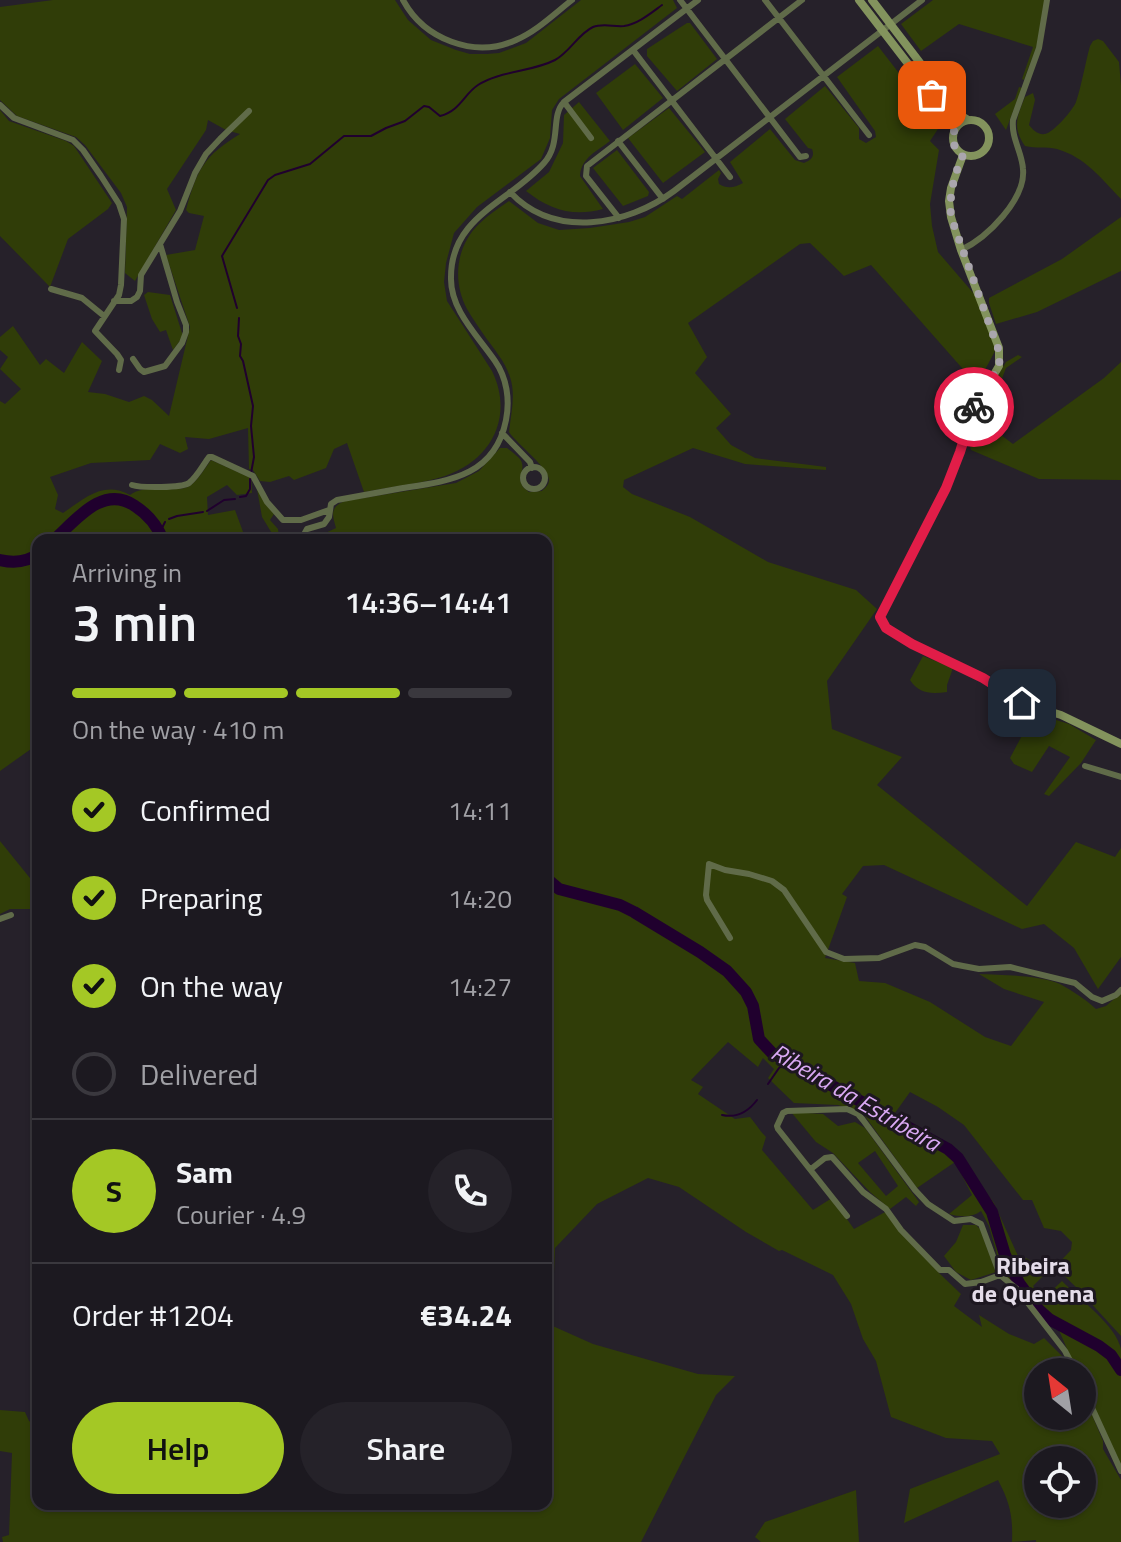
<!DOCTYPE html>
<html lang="en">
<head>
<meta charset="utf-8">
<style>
	body { margin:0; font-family:"Titillium Web",sans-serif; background:#252229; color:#f1f3f6; height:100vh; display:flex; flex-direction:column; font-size:30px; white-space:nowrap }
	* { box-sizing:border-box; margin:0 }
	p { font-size:26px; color:#a0a0a5 }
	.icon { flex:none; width:44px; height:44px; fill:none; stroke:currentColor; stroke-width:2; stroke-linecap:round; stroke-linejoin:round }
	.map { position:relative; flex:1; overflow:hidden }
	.drawer { position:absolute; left:32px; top:534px; width:520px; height:976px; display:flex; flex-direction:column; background:#1c1920; border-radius:16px; box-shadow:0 2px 6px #0004,0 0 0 2px #3a383e }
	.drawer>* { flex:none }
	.needle { width:52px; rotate:330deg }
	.fabs { position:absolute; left:1024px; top:1358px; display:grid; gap:16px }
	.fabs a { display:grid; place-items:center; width:72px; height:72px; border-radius:50%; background:#1c1920; box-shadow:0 2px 6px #0004,0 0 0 2px #3a383e; font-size:40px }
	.pin { position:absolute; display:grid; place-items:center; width:68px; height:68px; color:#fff; margin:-34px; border-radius:16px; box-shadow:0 4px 12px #0006 }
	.courier { position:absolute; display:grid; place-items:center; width:80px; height:80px; margin:-40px; border:6px solid #e11d48; border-radius:50%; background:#fff; color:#222; box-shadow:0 2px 10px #0007 }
	.headline em { font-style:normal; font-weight:600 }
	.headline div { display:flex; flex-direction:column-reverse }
	.headline { display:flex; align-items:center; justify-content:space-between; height:136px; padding:0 40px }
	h1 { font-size:52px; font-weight:600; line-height:60px }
	.bar { display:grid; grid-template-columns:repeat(4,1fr); gap:12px 8px; align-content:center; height:96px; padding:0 40px }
	.bar i { height:10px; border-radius:6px; background:#3a383e }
	.bar .selected { background:#a4c825 }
	.bar p { grid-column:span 4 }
	.line { display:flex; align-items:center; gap:20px; padding:0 40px; border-top:2px solid #3a383e }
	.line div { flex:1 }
	.round { display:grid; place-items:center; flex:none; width:84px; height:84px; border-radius:42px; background:#252229 }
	ol { padding:0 40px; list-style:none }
	li { display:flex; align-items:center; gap:24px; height:88px }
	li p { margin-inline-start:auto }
	li .icon { padding:8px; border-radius:50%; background:#a4c825; color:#111; stroke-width:4 }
	li:last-child { color:#a0a0a5 }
	li i { width:44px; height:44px; border:4px solid #3a383e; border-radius:50% }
	.button { display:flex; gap:16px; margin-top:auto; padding:16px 40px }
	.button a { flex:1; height:92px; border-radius:48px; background:#a4c825; color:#111; font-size:32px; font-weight:600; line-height:92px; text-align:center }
	.button a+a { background:#252229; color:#f1f3f6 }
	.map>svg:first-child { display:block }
</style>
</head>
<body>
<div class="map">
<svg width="1121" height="1542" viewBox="0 0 1121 1542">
	<rect width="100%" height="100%" fill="#26212a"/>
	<path fill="#303d08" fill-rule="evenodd" d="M 53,0 L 395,0 L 408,20 L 431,40 L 456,50 L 470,54 L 487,54 L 499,53 L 526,43 L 581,0 L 673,0 L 677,8 L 559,99 L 552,110 L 550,138 L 541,159 L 477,207 L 454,233 L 446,263 L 444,282 L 447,301 L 492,371 C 514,416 492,460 445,476 C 420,484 390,487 364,492 L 347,443 L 334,449 L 326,468 L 294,480 L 289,476 L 270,482 L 260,481 L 253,470 L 249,469 L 248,428 L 209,439 L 185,437 L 188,449 L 180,453 L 160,444 L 150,460 L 91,463 L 50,477 L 58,495 L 55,509 L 63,513 C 84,499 103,480 130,495 C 147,482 179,495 191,485 C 199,479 205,468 211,460 L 251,478 L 252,493 L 237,495 L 227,485 L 207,497 L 208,515 L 235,510 L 246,540 L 38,540 L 38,744 L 0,771 L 0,401 L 5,404 L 21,389 L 0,369 L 8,357 L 0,350 L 0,337 L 13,326 L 40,365 L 46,359 L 64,373 L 82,342 L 102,361 L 88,392 L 105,394 L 129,402 L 144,396 L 152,400 L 169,416 L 190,327 L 166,255 L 195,250 L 204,216 L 189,213 L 186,210 C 197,169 204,156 240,134 L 226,130 L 208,120 L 206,130 L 167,189 L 176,210 L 135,281 L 125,273 L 127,207 L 121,193 L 85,145 L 76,137 L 17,116 L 0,100 L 0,7 Z
		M 933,0 L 1045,0 L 1038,43 L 1024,80 L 1022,79 L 1033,47 L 959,24 L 921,51 L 901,24 Z
		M 687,23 L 690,23 L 717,59 L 677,91 L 647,56 L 647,49 Z
		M 1098,39 L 1103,41 L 1119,62 L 1121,85 L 1121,199 C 1102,179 1085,157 1057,149 C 1046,146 1036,149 1025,146 C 1012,127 1017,117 1025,97 L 1033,93 L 1035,100 L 1029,125 C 1033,130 1038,135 1045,134 C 1053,133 1073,110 1076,102 C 1082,84 1085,64 1090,46 L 1093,41 Z
		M 878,46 L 940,126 L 930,141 L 939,150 L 930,204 L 932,226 L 938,252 L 981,302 L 994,345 L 995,351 L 977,385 L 871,265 L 844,276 L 810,243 L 800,244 L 688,323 L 707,357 L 695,373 L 731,414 L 716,428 L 731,445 L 755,458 L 826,467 L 826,470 L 745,464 L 693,448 L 624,480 L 623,487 L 632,494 L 690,517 L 768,562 L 856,590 L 877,609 L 827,681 L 832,729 L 902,757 L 877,785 L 1027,906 L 1076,842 L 1115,857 L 1121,848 L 1121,957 L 1098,989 L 1074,948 L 1044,924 L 1022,929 L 884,865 L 863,866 L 842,894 L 847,897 L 825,958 L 855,963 L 859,981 L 885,983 L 930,1002 L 985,1037 L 1011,1046 L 1044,1002 L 1004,989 L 979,974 C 1001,975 1039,975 1060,984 C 1073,991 1085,999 1096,1009 L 1106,1006 L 1121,993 L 1121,1336 L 1077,1288 L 1055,1267 L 1071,1250 L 1072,1242 L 1061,1231 L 1044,1228 L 1032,1200 L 1023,1200 L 964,1125 L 938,1107 L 910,1092 L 895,1113 L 936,1137 L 964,1159 L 976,1179 L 994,1203 L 1018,1256 L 1001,1269 L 989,1226 L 981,1211 C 972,1218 960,1217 949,1214 L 972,1195 L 955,1162 L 917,1188 L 862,1112 L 838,1105 L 794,1103 L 768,1078 L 774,1069 L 763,1058 L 758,1067 L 728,1042 L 691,1080 L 703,1087 L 698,1094 L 735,1119 L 750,1117 C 756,1124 760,1131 766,1137 L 762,1150 L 813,1210 L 832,1198 L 854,1229 L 887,1211 L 939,1273 L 961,1294 L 954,1306 L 982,1327 L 979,1315 L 1009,1334 L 1034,1344 L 1044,1338 L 1069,1363 L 1073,1372 L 1038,1372 L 1038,1416 L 1082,1416 L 1082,1391 L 1103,1441 L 1103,1449 L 1121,1480 L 1121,1542 L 1036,1542 L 1036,1540 L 1012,1542 C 1013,1516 1010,1503 998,1480 L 904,1523 L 910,1489 L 1000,1454 L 992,1441 L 946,1438 L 891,1417 L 876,1361 L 863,1339 L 851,1304 L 833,1275 L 782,1250 L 779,1251 L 746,1232 L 679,1187 L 648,1178 L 597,1204 L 555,1248 L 553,1298 L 546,1307 L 546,808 L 551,797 L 546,793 L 546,540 L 305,540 L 307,534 L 311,532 L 315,538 L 336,528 C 332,514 330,507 345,501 L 456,483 L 479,471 L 500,448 L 507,448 C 523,461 525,460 520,480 L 523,487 L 529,492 L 542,491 C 545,488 549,485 549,480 C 549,468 517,444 509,432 C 511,413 516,395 510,377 C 505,361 493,348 484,335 C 478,326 472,318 467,309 C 452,281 456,246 479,224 C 488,215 499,208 509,201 L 538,223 L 559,230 L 590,228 L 629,222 L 645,217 L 677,196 L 682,199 L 719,170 L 721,173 L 718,179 L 719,184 C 727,189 734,188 743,183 L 730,162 L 770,129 L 795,160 L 804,163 C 811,160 815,157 812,149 L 808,148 L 785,119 L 825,86 L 859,128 L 859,139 L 866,143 L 876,137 L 875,131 L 837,77 ZM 1038,1460 L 1082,1460 L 1082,1504 L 1038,1504 Z
		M 635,64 L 663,98 L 623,130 L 596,93 Z
		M 1019,87 L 1022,88 L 1006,130 L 995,114 L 1015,99 Z
		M 579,102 L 610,141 C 597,151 581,158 580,176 L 603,209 C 573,217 550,210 526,191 L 549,172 L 563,143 L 564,115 Z
		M 669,108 L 705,152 L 663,183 L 628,138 Z
		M 0,110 L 9,121 L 66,141 L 74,146 L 112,203 L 108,209 L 68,239 L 50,287 L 0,236 Z
		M 617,150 L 649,192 L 648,196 L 623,206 L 593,168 Z
		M 1121,217 L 1121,271 L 1037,312 L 996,324 L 989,303 L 989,298 L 1062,259 Z
		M 148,292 L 170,295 L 182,333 L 182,338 L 173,350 L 166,330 L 160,332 L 152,319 L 144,295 Z
		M 1018,355 L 1022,357 L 1006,368 L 985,423 L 1013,444 L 1104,378 L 1121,362 L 1121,480 L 1039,479 L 971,450 L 969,442 L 971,428 L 979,406 L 1006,362 Z
		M 257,489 L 274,514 L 270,520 L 278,529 L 279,537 L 295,535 L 298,540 L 276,540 L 262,517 Z
		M 923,656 L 953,668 L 947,685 L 947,692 C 931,694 919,694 910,680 Z
		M 1034,713 L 1069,724 L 1096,740 L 1081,763 L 1049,796 L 1044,794 L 1070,757 L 1049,746 L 1032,772 L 1014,764 L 1010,758 Z
		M 0,841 L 38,888 L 38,909 L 10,909 L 0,914 Z
		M 791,1112 L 823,1114 L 838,1126 L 855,1122 L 865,1128 L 919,1202 L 916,1206 L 906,1197 L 890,1209 L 870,1192 L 833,1153 L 816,1142 ZM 875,1151 L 898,1186 L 886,1196 L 858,1163 Z
		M 963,1225 L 976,1225 L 980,1229 L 996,1272 L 971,1280 L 956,1272 L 944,1256 L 956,1242 Z
		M 1026,1258 L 1049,1270 L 1033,1286 L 1044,1298 L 1062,1281 C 1079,1299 1116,1325 1121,1349 L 1121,1471 L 1082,1384 L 1082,1372 L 1077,1372 L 1058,1328 C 1056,1327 1047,1324 1045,1322 C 1030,1309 1025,1285 1004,1278 L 1006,1272 L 1013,1268 L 1017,1269 Z
		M 546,1323 L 593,1344 L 698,1374 L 735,1376 L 716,1395 L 641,1542 L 3,1542 L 2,1537 L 9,1535 L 12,1453 L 0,1451 L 0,1410 L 25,1412 L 29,1421 L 38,1428 L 38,1504 L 546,1504 Z
		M 856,1490 L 859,1542 L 761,1542 L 755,1537 L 765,1522 Z"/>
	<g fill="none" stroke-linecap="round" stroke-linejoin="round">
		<path stroke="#20002e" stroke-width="2" d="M 237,308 L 222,256 L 268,180 L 275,175 L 310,164 L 344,136 L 371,136 L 386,128 L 405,121 L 424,106 L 429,107 L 440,116 C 460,111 464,94 478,85 C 499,71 532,72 555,60 C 570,52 578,34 593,27 C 603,23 614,27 624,26 C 638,24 651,13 662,5
			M 239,318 L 238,336 L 241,344 L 240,356 L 243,361 L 253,406 L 251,426 L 254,457 L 251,473
			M 240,497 L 246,496 L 250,489 L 250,479
			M 207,511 L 224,500 L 235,499
			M 169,519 L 177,516 L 203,512
			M 160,532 L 165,522
			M 768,1084 L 779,1068 L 788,1062
			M 722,1115 C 736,1118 748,1112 757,1100"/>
		<path stroke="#20002e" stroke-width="12" d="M 54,540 C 76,520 103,484 135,506 C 149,515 157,525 163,540
			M 0,560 C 13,563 27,562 38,554
			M 546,878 L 559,889 L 620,905 L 634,912 L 700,952 L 727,971 L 746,992 L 753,1006 L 759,1039 L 772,1053 L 948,1149 L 958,1158 L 992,1212 L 1005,1255 L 1019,1283 L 1039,1310 L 1049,1319 L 1099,1346 L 1111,1355 L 1121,1370"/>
		<path stroke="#606b49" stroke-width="6" d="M 403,0 C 424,39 474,59 516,40 C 537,31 554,14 572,0
			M 680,0 L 800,157 L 806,156
			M 765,0 L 869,135
			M 633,50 L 730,177
			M 564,102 L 591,138
			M 0,105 L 14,118 L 73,140 L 83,150 L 101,176 L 119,204 L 124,219 L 121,285 L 119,295 L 95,331 L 117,354 L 121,360 L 119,370
			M 618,141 L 663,199
			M 510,192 C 554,239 627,226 674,191 L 922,0
			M 619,218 L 586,176 L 587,166 L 802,0
			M 961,250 C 987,238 1026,199 1023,169 C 1022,152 1011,138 1013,120 L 1039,48 L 1047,0
			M 51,289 L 82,298 L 104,316
			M 114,301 L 131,301 L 137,297 L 140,291 L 141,275 L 180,211 L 195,173 L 206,154 L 220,139 L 249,111
			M 133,359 L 140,369 L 144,372 L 165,366 L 182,343 L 186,332 L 186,325 L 177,302 L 160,244
			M 502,433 L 530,462 L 532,468
			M523 478a11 11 0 1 1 22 0a11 11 0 1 1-22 0Z
			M 132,485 C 141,488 182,488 189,483 C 197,477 203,465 209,457 L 212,457 L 253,476 L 267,502 L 283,520 L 301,520 L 329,510
			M 301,540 L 307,529 L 324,524 L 329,517 L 331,504 L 337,500 C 359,496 381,492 403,488 C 449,481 495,476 506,420 C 510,400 507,378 495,361 C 478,336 450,310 451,277 C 451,216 510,202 544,163 C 562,143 550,116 564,102 L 698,0
			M 1085,766 L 1121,777
			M 0,919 L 11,915
			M 730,938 L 707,900 L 706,895 L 709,864 L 725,870 L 749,874 L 772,881 L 784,890 L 826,952 L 844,959 L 879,958 L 915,945 L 925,947 L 953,964 L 963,966 L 979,969 L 1010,967 L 1075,983 L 1092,997 L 1102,1001 L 1116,995 L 1121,990
			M 811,1169 L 825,1158 L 832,1157 L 863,1192 L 886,1209 L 901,1230 L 940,1270 L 949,1270 L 965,1284 L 981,1282 L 1000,1275
			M 847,1216 L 778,1129 L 777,1126 L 783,1113 L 787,1111 L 847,1109 L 858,1114 L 863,1120 L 915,1190 L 928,1204 L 954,1221 L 971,1219 L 981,1224 L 1000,1275 L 1017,1289 L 1065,1351 L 1076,1372
			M 1082,1386 L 1121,1471"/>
		<path stroke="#83935d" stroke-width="8" d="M 859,0 L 949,117 L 955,129
			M 872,0 L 960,115 L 968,120
			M953 138a18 18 0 1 1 36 0a18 18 0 1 1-36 0Z
			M 963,155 L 951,188 L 949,201 L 951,217 L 961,250 L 999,348 L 999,366 L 971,413 L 960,452 L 946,488 L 880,617 L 886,628 L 912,644 L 983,678 L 1022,703 L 1061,715 L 1121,744"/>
	</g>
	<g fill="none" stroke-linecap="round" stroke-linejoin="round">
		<path stroke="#aaa6ad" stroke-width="8" stroke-dasharray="0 14.4" d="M 932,95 L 953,124 C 957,137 947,144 963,155 C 954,176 949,193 951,217 L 1000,354 L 999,366 L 974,407"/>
		<path stroke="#e11d48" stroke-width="10" d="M 974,407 L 960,452 L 946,488 L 880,617 L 886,628 L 912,644 L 983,678 L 1022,703"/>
	</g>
	<g text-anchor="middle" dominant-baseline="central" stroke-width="6" stroke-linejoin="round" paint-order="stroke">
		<g font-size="24" font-style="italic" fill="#daa9f4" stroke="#1d1720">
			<text transform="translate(856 1097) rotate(30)">Ribeira da Estribeira</text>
		</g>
		<g font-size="24" font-weight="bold" fill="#e4dce9" stroke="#1d1720">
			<text x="1033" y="1265">Ribeira<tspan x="1033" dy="28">de Quenena</tspan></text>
		</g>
	</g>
</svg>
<div class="fabs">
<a><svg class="needle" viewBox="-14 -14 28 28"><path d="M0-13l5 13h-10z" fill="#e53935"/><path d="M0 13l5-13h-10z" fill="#a0a0a5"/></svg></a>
<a><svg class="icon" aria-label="locate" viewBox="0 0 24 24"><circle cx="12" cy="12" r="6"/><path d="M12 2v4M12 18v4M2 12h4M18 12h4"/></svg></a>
</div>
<div class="pin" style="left:932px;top:95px;background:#ea580c"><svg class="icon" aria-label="bag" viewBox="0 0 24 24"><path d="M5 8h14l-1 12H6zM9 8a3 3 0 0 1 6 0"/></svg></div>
<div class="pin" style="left:1022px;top:703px;background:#1f2937"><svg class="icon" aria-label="home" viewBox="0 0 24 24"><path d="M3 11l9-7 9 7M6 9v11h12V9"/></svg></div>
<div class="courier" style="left:974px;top:407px"><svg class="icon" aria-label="bike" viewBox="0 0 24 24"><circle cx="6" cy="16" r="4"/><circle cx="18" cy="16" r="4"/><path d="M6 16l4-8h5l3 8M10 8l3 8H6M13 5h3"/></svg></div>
<section class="drawer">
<div class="headline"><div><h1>3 min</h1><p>Arriving in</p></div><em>14:36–14:41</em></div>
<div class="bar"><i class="selected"></i><i class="selected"></i><i class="selected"></i><i></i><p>On the way · 410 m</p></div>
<ol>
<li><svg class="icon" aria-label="check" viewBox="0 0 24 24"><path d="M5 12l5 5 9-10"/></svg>Confirmed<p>14:11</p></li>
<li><svg class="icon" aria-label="check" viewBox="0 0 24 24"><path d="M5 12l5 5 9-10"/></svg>Preparing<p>14:20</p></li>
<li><svg class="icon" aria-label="check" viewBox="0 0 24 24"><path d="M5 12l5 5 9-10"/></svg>On the way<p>14:27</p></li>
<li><i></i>Delivered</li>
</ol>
<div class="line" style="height:144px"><b class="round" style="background:#a4c825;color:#111">S</b><div><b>Sam</b><p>Courier · 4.9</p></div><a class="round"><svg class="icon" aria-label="phone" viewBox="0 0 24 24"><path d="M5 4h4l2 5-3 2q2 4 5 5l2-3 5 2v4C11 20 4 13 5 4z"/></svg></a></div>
<div class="line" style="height:104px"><div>Order #1204</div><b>€34.24</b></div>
<div class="button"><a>Help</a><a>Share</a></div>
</section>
</div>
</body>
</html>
